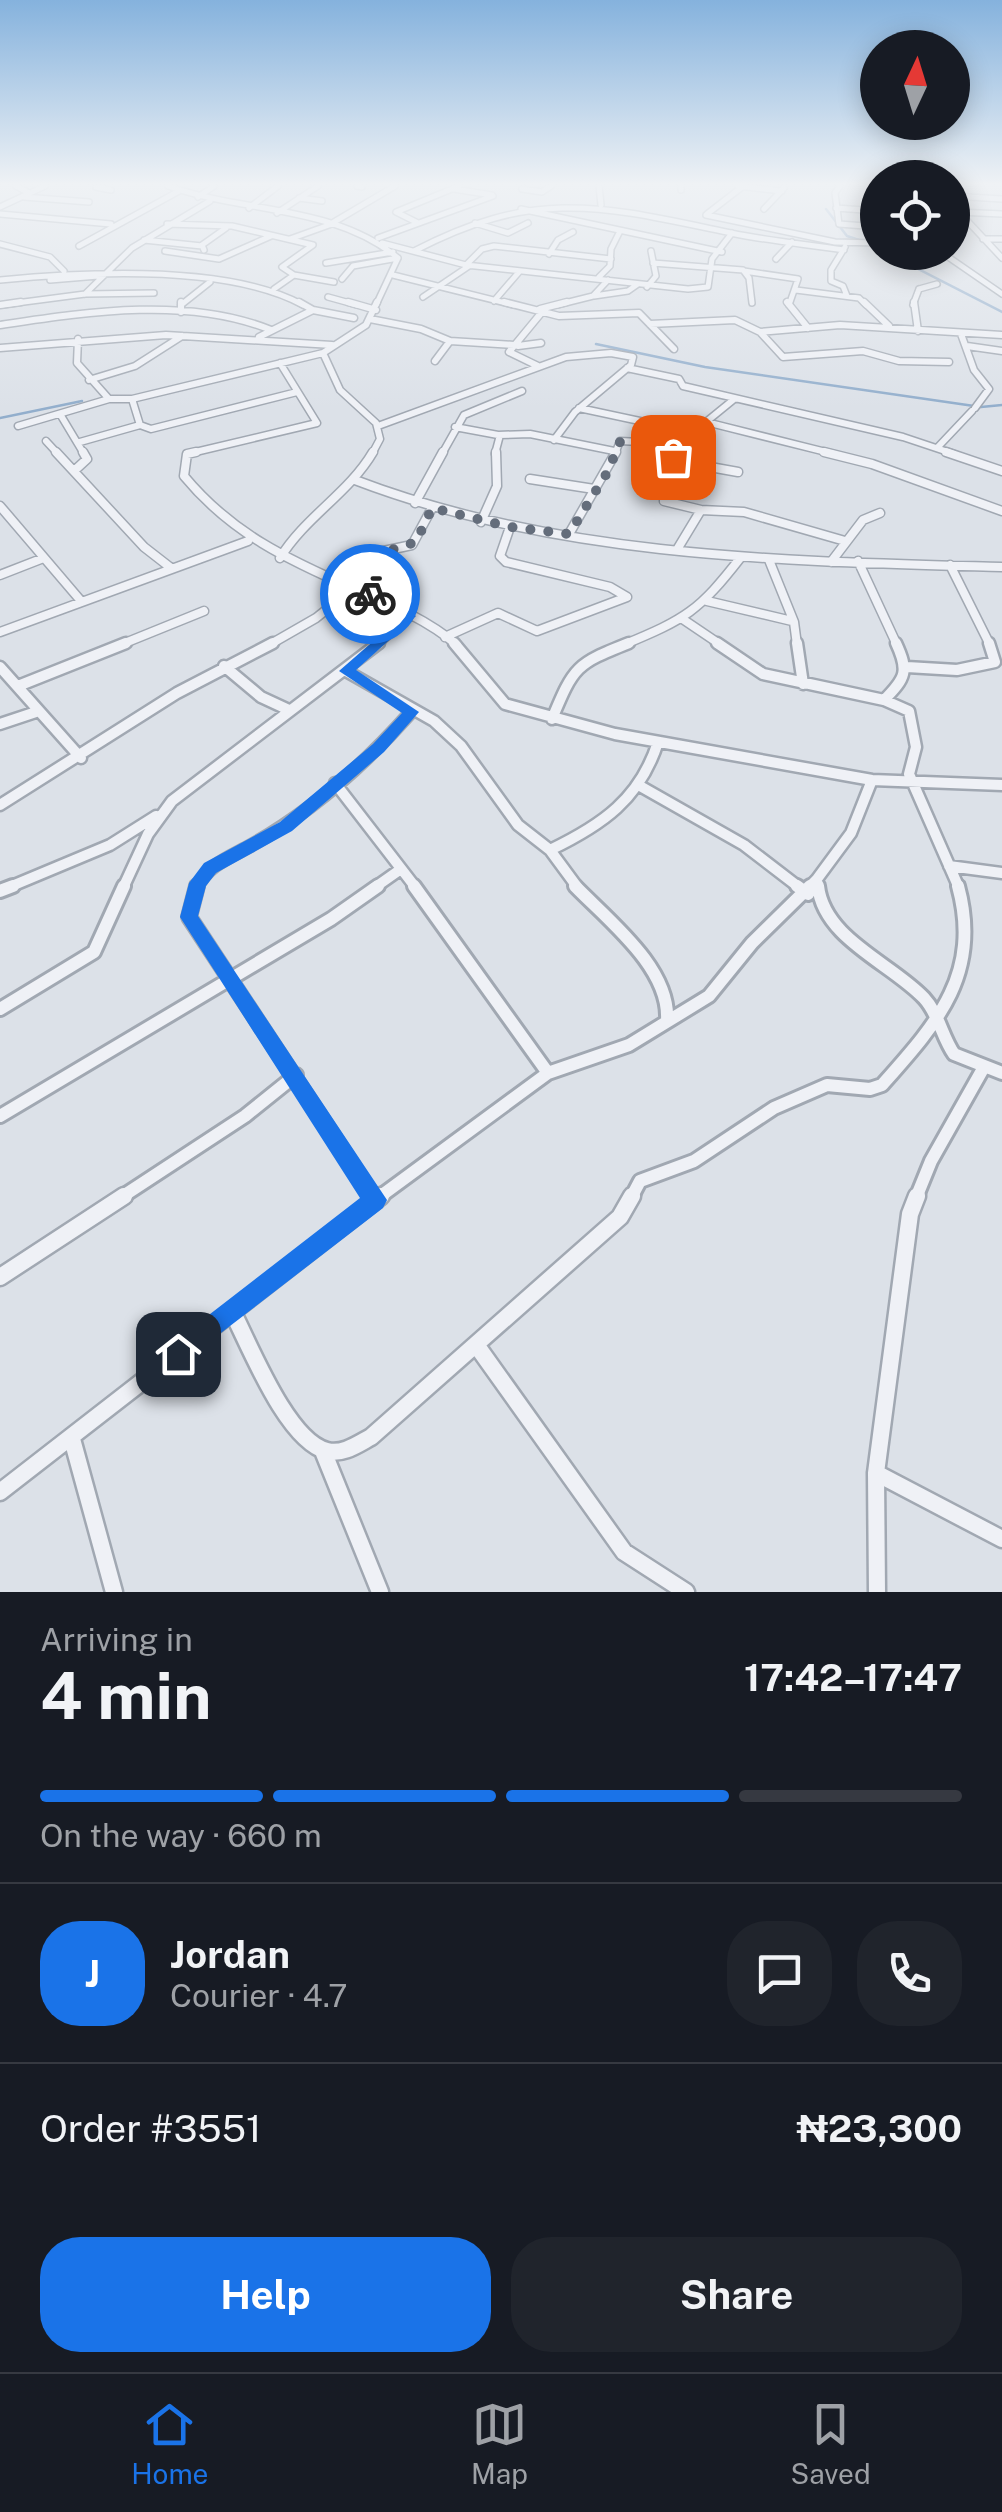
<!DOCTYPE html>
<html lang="en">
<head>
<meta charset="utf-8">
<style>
	body { margin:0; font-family:"Public Sans",sans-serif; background:#20242c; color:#f1f3f6; height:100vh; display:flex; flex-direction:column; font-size:38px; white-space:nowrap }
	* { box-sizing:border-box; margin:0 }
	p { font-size:32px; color:#9ea1a6 }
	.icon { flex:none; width:55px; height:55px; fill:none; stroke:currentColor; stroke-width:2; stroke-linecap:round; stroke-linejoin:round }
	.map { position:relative; height:1592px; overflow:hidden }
	.drawer { display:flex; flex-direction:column; background:#171b24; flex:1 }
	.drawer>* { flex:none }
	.needle { width:65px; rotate:4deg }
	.controls { position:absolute; left:860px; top:30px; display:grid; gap:20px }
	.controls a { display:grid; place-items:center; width:110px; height:110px; border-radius:50%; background:#171b24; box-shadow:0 5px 25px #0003; font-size:50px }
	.pin { position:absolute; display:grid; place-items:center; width:85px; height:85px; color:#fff; margin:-42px; border-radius:20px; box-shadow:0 5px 15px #0006 }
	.courier { position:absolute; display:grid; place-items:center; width:100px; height:100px; margin:-50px; border:8px solid #1a73e8; border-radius:50%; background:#fff; color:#222; box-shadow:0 2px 12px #0007 }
	.headline em { font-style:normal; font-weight:700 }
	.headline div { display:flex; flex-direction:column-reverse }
	.headline { display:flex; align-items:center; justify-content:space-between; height:170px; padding:0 40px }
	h1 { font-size:65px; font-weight:700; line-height:75px }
	.bar { display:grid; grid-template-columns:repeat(4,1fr); gap:15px 10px; align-content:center; height:120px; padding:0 40px }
	.bar i { height:12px; border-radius:8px; background:#363941 }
	.bar .selected { background:#1a73e8 }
	.bar p { grid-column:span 4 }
	.line { display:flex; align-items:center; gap:25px; padding:0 40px; border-top:2px solid #363941 }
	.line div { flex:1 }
	.round { display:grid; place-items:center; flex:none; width:105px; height:105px; border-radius:40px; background:#20242c }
	.primary-button { display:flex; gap:20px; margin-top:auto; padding:20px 40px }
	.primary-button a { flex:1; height:115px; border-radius:40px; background:#1a73e8; color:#fff; font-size:40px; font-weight:700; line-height:115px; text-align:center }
	.primary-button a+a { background:#20242c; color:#f1f3f6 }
	.menu { display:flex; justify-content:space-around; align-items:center; height:140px; border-top:2px solid #363941; background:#171b24; font-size:28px; color:#9ea1a6 }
	.menu a { display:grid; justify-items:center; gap:5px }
	.menu .selected { color:#1a73e8 }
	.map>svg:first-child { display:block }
</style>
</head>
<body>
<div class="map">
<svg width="1002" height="1592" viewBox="0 0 1002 1592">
	<rect width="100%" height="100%" fill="#dce1e8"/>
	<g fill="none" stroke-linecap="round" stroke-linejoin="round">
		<path stroke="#92aecc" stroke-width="2.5" d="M 826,209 L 847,236 L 862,241
			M 885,252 L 1002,312
			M 596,344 L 705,367 L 981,407 L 1002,405
			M 0,418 L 82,401"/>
		<g stroke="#a1a8b2" stroke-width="8">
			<path id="street-far5" d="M 16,186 L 29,193
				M 168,186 C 244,213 334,205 398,258 L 376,305
				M 357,186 L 362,187
				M 599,186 L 601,205
				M 681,186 L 681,190
				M 738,186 L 782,191
				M 840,186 L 835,193 L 839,224 L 878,227
				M 877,186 L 878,193
				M 96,187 L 111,190
				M 454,189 L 492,195
				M 522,189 L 542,192 L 551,186
				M 952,196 L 1002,199
				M 24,197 L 89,202
				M 198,197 L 214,186
				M 299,198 L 322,201
				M 0,207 L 45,186
				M 249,208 L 278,186
				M 836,208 L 878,211
				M 521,209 L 722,252
				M 764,209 L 784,188
				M 958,212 L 1002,214
				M 959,212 L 1002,258
				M 277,213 L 318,186
				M 0,214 L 111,224
				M 707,214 L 742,187
				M 706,215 L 835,242 L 878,243
				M 418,223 L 396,212 L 459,186
				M 475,223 L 508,233 L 528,223
				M 167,224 L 232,226 L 313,245 L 282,267 L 294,275 L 274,289
				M 378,238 L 493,196
				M 290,239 L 329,225 L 395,186
				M 983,239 L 1002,239
				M 144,240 L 202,246
				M 382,243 L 466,265 L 688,289 L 708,287 L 712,259 L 732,233
				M 0,244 L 50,257 L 64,271
				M 79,246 L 179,191
				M 845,247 L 831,270 L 831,281 L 843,286 L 847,296
				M 204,250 L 202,245 L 226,228
				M 165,251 L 219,259 L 271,236
				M 414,251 C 537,187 602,206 731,233 C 768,241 806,244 844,250
				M 941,252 L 1002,294
				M 549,254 L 558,240 L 573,232
				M 776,259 L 792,242
				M 326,263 L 393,252
				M 653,263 L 743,270 L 749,278 L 752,303
				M 466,265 L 482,249 L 494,246 L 611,259
				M 744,271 L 798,279 L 789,305
				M 294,275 L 334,282
				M 393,275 L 514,305
				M 599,277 L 610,266 L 611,249 L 620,231
				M 342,279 L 353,266 L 398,258
				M 0,280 C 85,272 228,264 303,305
				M 50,280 L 98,276
				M 647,287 L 656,276 L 651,251
				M 919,289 L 937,284
				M 796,290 L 859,298 L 866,305
				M 85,294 L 132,248 L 210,201
				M 594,296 L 628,291 L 638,284
				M 328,297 L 357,305
				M 423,297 L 469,266
				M 494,301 L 519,272
				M 1,305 L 85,294 L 154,293
				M 181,305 L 210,282
				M 557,305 L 593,296 L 608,280
				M 913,305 L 919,289"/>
		</g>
		<g stroke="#a1a8b2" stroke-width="9">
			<path id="street-far4" d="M 181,302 L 181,312
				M 348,302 L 376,310
				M 504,302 L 559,316 L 639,313 L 674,349
				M 787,302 L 808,328
				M 864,302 L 889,326
				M 914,302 L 918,331
				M 0,305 L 21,302
				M 540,309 L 567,302
				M 313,310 L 354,318
				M 370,319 L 421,329 L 450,341 L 514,345
				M 650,324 L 735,320 L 760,332 L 840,325 L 1002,335
				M 0,325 C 87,312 188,296 271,330
				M 760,332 L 783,357 L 863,351 L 899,361 L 949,362
				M 961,334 L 974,370 L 989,389 L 975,408
				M 259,337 L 313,310 L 299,302
				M 78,339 L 77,363 L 109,399
				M 518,346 L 541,343
				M 967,346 L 1002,351
				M 0,348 L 166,335 L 332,345
				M 435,361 L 450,341
				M 538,366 L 509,352 L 542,312
				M 627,368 L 679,379 L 683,386 L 903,437 L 954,454
				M 89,380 L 135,366 L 182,336
				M 132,399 L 140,425 L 151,429 L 297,392
				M 579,408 L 691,432
				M 60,414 L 84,454
				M 706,422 L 834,454
				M 18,426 L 109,399 L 132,399 L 323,353
				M 378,426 L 566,357 L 611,353 L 633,357 L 631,365 L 575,412 L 554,440
				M 455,427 L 498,435 L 530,434 L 614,451
				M 46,441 L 58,454
				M 80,442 L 140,425
				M 669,446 L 673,454
				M 937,448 L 972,411
				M 187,454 L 317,423 L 280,363
				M 372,454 L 380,439 L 376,423 L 340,390 L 323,353 L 366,325 L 377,302
				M 442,454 L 464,415 L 522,391
				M 495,454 L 500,435
				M 615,454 L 620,441 L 679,444 L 733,400"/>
		</g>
		<g stroke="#a1a8b2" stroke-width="11">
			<path id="street-far3" d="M 56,452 L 144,547 L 171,568
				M 196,452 L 187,454 L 184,476 C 231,533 288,560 355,589 C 390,604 428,620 457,645
				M 672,452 L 677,461 L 738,472
				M 824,452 L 872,464 L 1002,511
				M 946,452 L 1002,471
				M 74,471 L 87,459 L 83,452
				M 530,479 L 594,489
				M 355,480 C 559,558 786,561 1002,567
				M 664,501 L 701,510 L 744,512 L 845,541
				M 415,503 L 443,452
				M 0,506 L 81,601
				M 481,522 L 497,486 L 496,452
				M 569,534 L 616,452
				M 678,548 L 701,510
				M 280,558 C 305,517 349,493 373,452
				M 769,560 L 794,622 L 797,645
				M 858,561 L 897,645
				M 831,562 L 863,520 L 880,513
				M 950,565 L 990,645
				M 0,575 L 41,559
				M 333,578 L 379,552 L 412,545 L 432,508
				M 707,601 L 792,621
				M 684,620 L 721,645
				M 0,632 L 248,541
				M 445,637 L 498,613 L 537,631 L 627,597 L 610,587 L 506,562 L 500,556 L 510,527
				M 120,645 L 204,611
				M 269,645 L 316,618 L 356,586
				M 376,645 L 410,616
				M 623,645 C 686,619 699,611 741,557"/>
		</g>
		<g stroke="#a1a8b2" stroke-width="15">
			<path id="street-far2" d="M 454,643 L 505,704 L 615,734 L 872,780 L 1002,785
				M 717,643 L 763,674 L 884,700 L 909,711 L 916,747 L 909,774 L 959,888
				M 797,643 L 803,684
				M 224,666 L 261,697 L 289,710
				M 0,667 L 81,758
				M 907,667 L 957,670 L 995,662 L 989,643
				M 346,671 L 434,721 L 461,746 L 518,825 L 550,850 L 578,888
				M 18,686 L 126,643
				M 884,700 C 906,678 909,671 896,643
				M 552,719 C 574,666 576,664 629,643
				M 0,724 L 36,712
				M 335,783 L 416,888
				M 640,786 L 744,845 L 800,888
				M 0,805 L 177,693 L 273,643
				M 550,850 C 602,825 640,799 658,742
				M 949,866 L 1002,873
				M 7,888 L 110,845 L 156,816
				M 123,888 L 148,834 L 172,801 L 379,643
				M 197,888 C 206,866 230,857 250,846 C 311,812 365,764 411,712
				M 374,888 L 401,869
				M 808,888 L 817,879
				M 818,888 L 817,879 L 851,833 L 872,780"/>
		</g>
		<g stroke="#a1a8b2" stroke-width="18">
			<path id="street-far1" d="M 197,886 L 189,917 L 374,1198
				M 414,886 L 548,1073
				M 575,886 C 609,921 670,968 667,1020
				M 797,886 L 808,894
				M 818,886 C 824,939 891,963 924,998 C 939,1014 942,1037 954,1054 L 1002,1073
				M 0,891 L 13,886
				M 0,1009 L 94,952 L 124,886
				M 0,1116 L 331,919 L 378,886
				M 120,1198 L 245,1116 L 296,1075
				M 378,1198 L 548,1073 L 629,1045 L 709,996 L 752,943 L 810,886
				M 631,1198 L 640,1181 L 694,1161 L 774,1108 L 827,1085 L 870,1089 L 882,1085 C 937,1023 982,974 958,886
				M 916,1198 L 931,1161 L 984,1067"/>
		</g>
		<g stroke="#a1a8b2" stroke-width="21">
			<path id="street" d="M 372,1196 L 375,1200
				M 0,1277 L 124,1196
				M 232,1311 C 250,1346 287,1441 327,1451 C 343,1455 358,1444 371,1437 L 620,1217 L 632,1196
				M 477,1346 L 624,1552 L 686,1592
				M 72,1439 L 114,1592
				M 323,1451 L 380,1592
				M 876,1473 L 1002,1539
				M 0,1492 L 381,1196
				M 877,1592 L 876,1473 L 910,1214 L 917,1196"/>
		</g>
		<use href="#street-far5" stroke="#eff1f6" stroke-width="5"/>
		<use href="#street-far4" stroke="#eff1f6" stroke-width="6"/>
		<use href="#street-far3" stroke="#eff1f6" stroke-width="8"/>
		<use href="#street-far2" stroke="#eff1f6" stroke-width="10"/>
		<use href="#street-far1" stroke="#eff1f6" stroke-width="12"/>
		<use href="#street" stroke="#eff1f6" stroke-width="16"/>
	</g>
	<linearGradient id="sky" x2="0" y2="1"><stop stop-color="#85b2dd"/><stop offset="0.45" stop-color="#eff2f5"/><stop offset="1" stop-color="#eff2f5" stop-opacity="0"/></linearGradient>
	<rect width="1002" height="409" fill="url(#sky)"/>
	<path fill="#1a73e8" d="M 365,591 L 374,591 L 416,616 L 356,670 L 419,712 L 384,752 L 292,831 L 216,873 L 206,886 L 198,916 L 387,1200 L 383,1208 L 178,1366 L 170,1363 L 166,1354 L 170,1345 L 360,1198 L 180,917 L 189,883 L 204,863 L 280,822 L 373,744 L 402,713 L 339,671 L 401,617 L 365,597 Z"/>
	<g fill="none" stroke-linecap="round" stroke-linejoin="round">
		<path stroke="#646d7b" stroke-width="10" stroke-dasharray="0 18" d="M 370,594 L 333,578 L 360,560 L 416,542 L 432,508 L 510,527 L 569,534 L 607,473 L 620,442 L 669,446 L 676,451 L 673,457"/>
	</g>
</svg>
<div class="controls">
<a><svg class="needle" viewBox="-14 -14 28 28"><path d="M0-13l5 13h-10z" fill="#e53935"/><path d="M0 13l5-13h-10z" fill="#9ea1a6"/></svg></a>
<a><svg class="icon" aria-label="locate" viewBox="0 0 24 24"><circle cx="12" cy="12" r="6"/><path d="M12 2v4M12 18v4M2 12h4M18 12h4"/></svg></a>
</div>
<div class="pin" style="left:673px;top:457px;background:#ea580c"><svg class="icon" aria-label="bag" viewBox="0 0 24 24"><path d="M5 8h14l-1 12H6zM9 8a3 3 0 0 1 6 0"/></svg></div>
<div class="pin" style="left:178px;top:1354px;background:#1f2937"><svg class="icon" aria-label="home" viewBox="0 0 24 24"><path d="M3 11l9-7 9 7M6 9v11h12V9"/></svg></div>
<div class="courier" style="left:370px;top:594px"><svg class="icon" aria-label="bike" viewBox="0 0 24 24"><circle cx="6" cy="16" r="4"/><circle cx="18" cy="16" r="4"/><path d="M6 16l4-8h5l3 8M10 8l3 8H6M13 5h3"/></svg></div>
</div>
<section class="drawer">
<div class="headline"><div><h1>4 min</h1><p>Arriving in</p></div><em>17:42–17:47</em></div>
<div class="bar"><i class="selected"></i><i class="selected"></i><i class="selected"></i><i></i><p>On the way · 660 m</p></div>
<div class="line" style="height:180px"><b class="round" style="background:#1a73e8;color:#fff">J</b><div><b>Jordan</b><p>Courier · 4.7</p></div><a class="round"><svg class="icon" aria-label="chat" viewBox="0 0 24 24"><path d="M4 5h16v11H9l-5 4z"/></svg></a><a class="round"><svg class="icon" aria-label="phone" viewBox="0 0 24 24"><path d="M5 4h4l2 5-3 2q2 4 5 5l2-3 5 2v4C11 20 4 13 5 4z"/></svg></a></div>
<div class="line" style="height:130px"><div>Order #3551</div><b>₦23,300</b></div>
<div class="primary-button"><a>Help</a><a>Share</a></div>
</section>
<nav class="menu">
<a class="selected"><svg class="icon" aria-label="home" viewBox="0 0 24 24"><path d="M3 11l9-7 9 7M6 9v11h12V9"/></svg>Home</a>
<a><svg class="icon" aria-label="map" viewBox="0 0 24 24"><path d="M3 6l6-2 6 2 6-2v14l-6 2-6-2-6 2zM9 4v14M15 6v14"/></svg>Map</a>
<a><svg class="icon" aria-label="saved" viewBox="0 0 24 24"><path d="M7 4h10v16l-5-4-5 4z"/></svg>Saved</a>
</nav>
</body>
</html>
